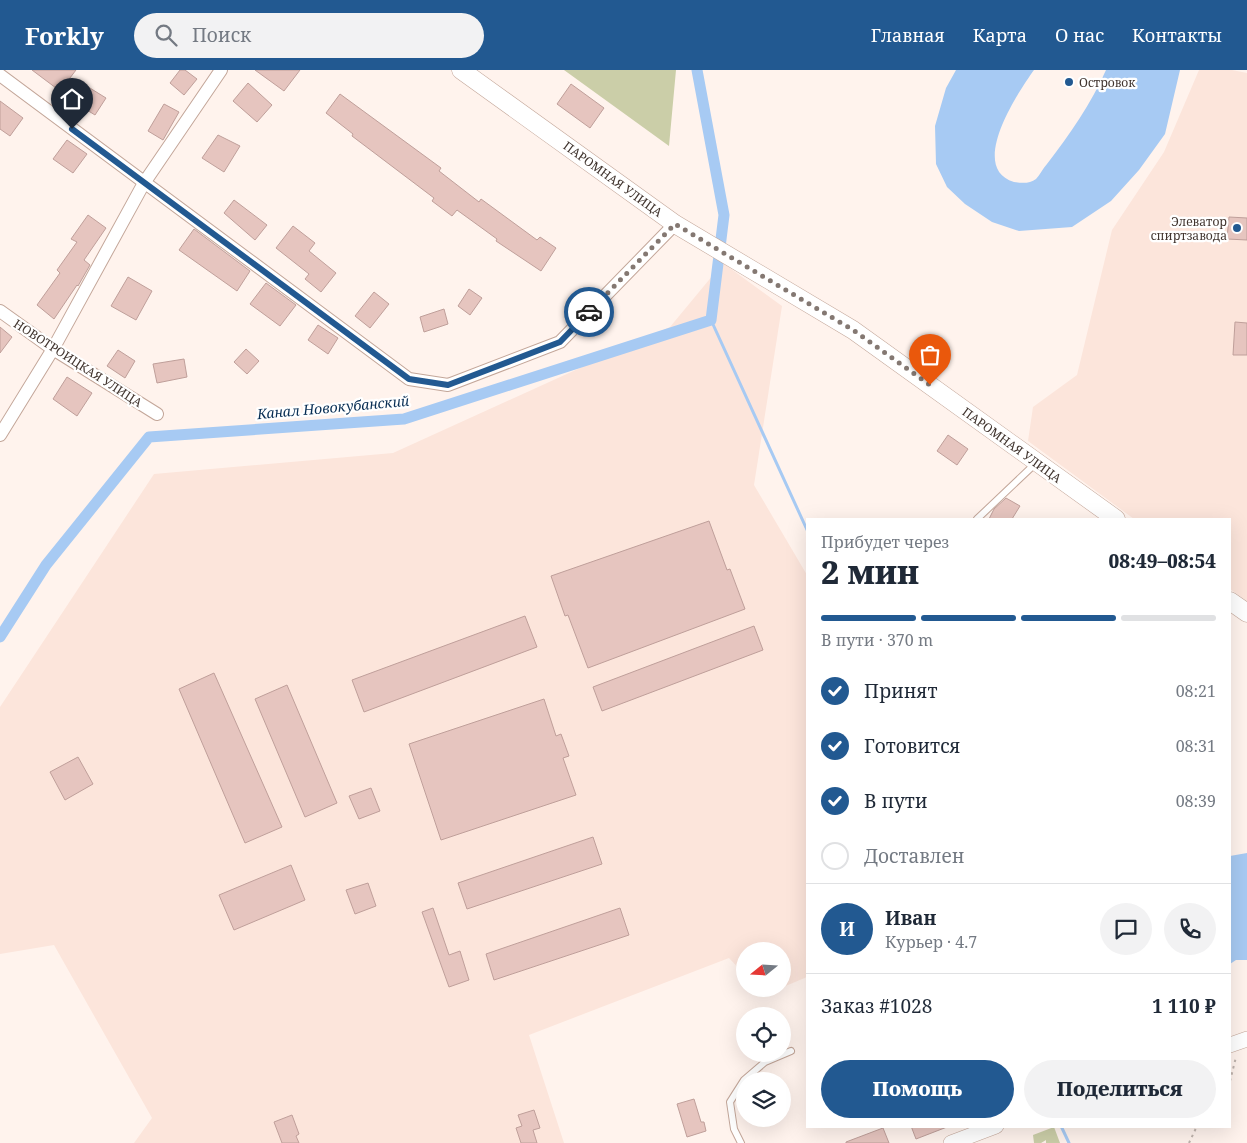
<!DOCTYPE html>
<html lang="ru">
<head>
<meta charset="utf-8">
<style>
	body { margin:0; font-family:"Noto Serif",serif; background:#f2f2f3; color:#1f2937; height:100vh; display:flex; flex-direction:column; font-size:19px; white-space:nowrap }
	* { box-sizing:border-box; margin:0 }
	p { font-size:16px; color:#747a83 }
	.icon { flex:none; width:28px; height:28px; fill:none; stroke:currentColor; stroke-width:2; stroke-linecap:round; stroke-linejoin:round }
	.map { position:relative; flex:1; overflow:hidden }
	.panel { position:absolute; left:806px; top:448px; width:425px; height:610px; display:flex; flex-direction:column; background:#fff; border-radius:0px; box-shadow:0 5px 20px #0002 }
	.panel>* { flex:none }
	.needle { width:32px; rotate:252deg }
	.buttons { position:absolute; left:736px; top:872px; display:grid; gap:10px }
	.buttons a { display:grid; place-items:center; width:55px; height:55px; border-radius:50%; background:#fff; box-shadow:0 5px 20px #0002; font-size:25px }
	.pin { position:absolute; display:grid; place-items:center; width:42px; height:42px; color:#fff; margin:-51px -21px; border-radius:50% 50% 50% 0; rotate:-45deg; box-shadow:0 0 5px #0007 }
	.pin .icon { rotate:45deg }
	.courier { position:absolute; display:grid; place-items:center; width:50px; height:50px; margin:-25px; border:4px solid #225991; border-radius:50%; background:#fff; color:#222; box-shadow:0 1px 6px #0007 }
	.head em { font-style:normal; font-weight:800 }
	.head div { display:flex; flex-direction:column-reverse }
	.head { display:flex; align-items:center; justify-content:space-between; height:85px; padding:0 15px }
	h1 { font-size:32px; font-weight:800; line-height:38px }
	.bar { display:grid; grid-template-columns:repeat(4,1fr); gap:8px 5px; align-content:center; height:60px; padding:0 15px }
	.bar i { height:6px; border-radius:4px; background:#e0e1e3 }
	.bar .on { background:#225991 }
	.bar p { grid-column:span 4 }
	.line { display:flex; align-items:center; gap:12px; padding:0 15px; border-top:1px solid #e0e1e3 }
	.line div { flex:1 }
	.round { display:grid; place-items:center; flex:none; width:52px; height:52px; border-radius:26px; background:#f2f2f3 }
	ol { padding:0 15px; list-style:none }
	li { display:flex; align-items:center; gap:15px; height:55px }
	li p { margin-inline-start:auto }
	li .icon { padding:5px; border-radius:50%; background:#225991; color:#fff; stroke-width:4 }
	li:last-child { color:#747a83 }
	li i { width:28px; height:28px; border:2px solid #e0e1e3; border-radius:50% }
	.button { display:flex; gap:10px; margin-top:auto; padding:10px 15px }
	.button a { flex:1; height:58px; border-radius:30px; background:#225991; color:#fff; font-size:20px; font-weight:800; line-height:58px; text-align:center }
	.button a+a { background:#f2f2f3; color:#1f2937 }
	header { display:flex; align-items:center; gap:30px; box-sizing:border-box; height:70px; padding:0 25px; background:#225991; color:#fff }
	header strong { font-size:24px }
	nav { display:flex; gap:28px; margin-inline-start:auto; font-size:18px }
	.search { width:350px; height:45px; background:#f2f2f3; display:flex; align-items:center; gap:12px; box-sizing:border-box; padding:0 18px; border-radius:28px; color:#747a83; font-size:19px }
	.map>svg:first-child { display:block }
</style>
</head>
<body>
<header>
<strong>Forkly</strong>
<div class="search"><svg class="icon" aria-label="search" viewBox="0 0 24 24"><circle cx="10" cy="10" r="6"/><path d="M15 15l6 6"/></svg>Поиск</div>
<nav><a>Главная</a><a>Карта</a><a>О нас</a><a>Контакты</a></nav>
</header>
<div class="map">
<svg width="1247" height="1073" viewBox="0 0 1247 1073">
	<rect width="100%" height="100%" fill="#fff3ed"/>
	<path fill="#fce5db" d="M 1199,0 L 1232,0 L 1247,3 L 1247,531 L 1230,519 L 1230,449 L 1134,449 L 1028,371 L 1033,337 L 1077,305 L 1112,160 L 1164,82 Z
		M 723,193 L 782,236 L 754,415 L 807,505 L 807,907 L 783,917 L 782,881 L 745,881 L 745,905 L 729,888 L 529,965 L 564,1073 L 134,1073 L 152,1048 L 54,875 L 0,884 L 0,637 L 154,404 L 393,383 L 670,257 Z"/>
	<path fill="#cbcea8" d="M 564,0 L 676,0 L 669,76 Z
		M 1054,1057 L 1060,1073 L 1046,1073 L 1046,1070 L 1041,1073 L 1034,1073 L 1033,1065 Z"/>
	<path fill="#a7caf3" d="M 956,0 L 1034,0 C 1019,21 967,98 1014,112 C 1021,113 1030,114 1036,109 C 1040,105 1043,98 1047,94 C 1070,64 1091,34 1106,0 L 1180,0 L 1165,64 L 1139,100 L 1111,131 L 1072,157 L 1019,161 L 992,152 L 965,134 L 947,117 L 936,94 L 935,56 L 946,18 Z
		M 1247,783 L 1247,890 L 1236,890 L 1230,894 L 1230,786 Z"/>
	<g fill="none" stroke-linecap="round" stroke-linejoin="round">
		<path stroke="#a7caf3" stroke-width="3" d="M 711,250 L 808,462
			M 1061,1056 L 1069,1073"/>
		<path stroke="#a7caf3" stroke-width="11" d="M 0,567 L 46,495 L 149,367 L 404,349 L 711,250 L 724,145 L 697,0"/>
	</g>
	<path fill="#e6c5bf" stroke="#bf9f9a" d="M 32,0 L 76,0 L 60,21 Z
		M 180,0 L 185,0 L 197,9 L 184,25 L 170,13 Z
		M 255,0 L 300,0 L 284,21 Z
		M 248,13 L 272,35 L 257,52 L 233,31 Z
		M 571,14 L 604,38 L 590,58 L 557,34 Z
		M 85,15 L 106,28 L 95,45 L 74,32 Z
		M 340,24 L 441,98 L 439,101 L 479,132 L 481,129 L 537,170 L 540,167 L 556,178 L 541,201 L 496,171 L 497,169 L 457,140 L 452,146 L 432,131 L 434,128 L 352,66 L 353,64 L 326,43 Z
		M 0,31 L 23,48 L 10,66 L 0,59 Z
		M 164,34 L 179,42 L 163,70 L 148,61 Z
		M 218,65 L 240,76 L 224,102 L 202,88 Z
		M 67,70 L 87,84 L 73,103 L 53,89 Z
		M 234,130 L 267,155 L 255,170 L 224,143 Z
		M 88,145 L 106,158 L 84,190 L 90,195 L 78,216 L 77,215 L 54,249 L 37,235 L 60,203 L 57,200 L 77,172 L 71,169 Z
		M 1229,147 L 1247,148 L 1247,170 L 1227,169 Z
		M 293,156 L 315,173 L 309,181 L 336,203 L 321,222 L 305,209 L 309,204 L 276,178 Z
		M 194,159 L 250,201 L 237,221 L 179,180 Z
		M 128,207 L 152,221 L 136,250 L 111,236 Z
		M 266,213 L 296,235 L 280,256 L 250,234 Z
		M 469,219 L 482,228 L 470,245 L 458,236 Z
		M 374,222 L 389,234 L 370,258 L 355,246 Z
		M 444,239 L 448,254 L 424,262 L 420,247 Z
		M 1235,252 L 1247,253 L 1247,285 L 1233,285 Z
		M 318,255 L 338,268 L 328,284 L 308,270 Z
		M 0,257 L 12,267 L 0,283 Z
		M 246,279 L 259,291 L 247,304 L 234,292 Z
		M 118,280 L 135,291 L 125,308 L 107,296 Z
		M 184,289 L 187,307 L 157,313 L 153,294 Z
		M 67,307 L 92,323 L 77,346 L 53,329 Z
		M 948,365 L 968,379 L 957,395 L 937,381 Z
		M 1006,428 L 1020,436 L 1012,449 L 989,449 L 994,439 Z
		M 709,451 L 727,500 L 730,499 L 745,539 L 588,598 L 568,545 L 565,546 L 551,506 Z
		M 525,546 L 537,577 L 364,642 L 352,610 Z
		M 754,556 L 763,580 L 602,641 L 593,617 Z
		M 214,603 L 282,757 L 245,773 L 179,619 Z
		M 287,615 L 337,733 L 305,747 L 255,629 Z
		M 544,629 L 556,666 L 561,664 L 569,686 L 563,688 L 576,725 L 441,770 L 409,674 Z
		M 78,687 L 93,714 L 65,730 L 50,702 Z
		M 371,718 L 380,741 L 359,749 L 349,726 Z
		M 593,767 L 602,794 L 467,839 L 458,813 Z
		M 291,795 L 305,830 L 234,860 L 219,825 Z
		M 368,813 L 376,836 L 355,844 L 346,820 Z
		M 433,838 L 449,885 L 460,881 L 469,910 L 449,917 L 422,842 Z
		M 620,838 L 629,865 L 494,910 L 486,884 Z
		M 694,1029 L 701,1052 L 704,1052 L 706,1061 L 687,1067 L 677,1034 Z
		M 534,1040 L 540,1058 L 533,1060 L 537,1073 L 521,1073 L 516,1058 L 522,1056 L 518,1045 Z
		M 292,1045 L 299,1064 L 296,1066 L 299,1073 L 282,1073 L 274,1052 Z
		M 911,1056 L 947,1056 L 947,1057 L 916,1069 Z
		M 883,1058 L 889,1073 L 846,1073 L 846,1072 Z"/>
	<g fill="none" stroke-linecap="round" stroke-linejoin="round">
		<g stroke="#c3a699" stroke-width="8">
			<path id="service" d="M 977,449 L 1036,393
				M 741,1073 L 734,1059 L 730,1032 L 744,1010 L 765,992 L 791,981"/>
		</g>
		<g stroke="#c3a699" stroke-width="14">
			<path id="minor" d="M 0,5 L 409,309 L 448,315 L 560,272 L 675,154
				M 0,241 L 53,279 L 157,344
				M 0,365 L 53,279 L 144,113 L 221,0"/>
		</g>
		<g stroke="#c3a699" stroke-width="16">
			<path id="tertiary" d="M 1230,975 L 1247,969
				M 951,1073 L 996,1056"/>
		</g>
		<g stroke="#c3a699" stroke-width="19">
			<path id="secondary" d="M 461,0 L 675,154 L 853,260 L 1116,449
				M 1230,531 L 1247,543"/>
		</g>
		<path stroke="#bfb3ad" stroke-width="2" stroke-dasharray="2.5 4" stroke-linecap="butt" d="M 1230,1011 L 1236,987
			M 1189,1073 L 1197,1056"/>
		<use href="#service" stroke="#fff" stroke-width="6"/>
		<use href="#minor" stroke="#fff" stroke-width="12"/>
		<use href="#tertiary" stroke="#fff" stroke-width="15"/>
		<use href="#secondary" stroke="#fff" stroke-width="18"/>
	</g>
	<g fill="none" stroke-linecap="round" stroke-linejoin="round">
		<path stroke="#847872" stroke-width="5" stroke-dasharray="0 9" d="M 589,242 L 675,154 L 853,260 L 930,315"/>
		<path stroke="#225991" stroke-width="6" d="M 72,59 L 409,309 L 448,315 L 560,272 L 589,242"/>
	</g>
	<g fill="#225991" stroke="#fff" stroke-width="2">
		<circle cx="1069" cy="12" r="5"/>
		<circle cx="1237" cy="158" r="5"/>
	</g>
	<g text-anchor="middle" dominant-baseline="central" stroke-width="4.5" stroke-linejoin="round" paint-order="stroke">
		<g font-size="12" fill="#41352f" stroke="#fff" text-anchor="start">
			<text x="1079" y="12">Островок</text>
			<text x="1227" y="151" text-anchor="end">Элеватор<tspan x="1227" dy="14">спиртзавода</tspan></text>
		</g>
		<g font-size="12" fill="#41352f" stroke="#fff">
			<text transform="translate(613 109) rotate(36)">ПАРОМНАЯ УЛИЦА</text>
			<text transform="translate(78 293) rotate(33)">НОВОТРОИЦКАЯ УЛИЦА</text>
			<text transform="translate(1012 375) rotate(36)">ПАРОМНАЯ УЛИЦА</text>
		</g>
		<g font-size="14" font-style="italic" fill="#072d53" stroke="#fff">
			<text transform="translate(333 337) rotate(-5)">Канал Новокубанский</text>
		</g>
	</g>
</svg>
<div class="buttons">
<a><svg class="needle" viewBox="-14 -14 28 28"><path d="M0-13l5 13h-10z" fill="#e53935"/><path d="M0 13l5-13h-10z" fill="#747a83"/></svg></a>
<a><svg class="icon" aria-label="locate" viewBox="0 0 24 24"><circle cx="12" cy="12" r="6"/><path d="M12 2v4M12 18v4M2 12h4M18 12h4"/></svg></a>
<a><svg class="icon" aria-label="layers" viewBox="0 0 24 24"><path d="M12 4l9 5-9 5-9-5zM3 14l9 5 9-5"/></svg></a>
</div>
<div class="pin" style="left:930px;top:315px;background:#ea580c"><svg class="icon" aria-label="bag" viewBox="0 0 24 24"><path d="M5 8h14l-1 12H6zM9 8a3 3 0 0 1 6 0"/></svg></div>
<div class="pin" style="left:72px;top:59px;background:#1f2937"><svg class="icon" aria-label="home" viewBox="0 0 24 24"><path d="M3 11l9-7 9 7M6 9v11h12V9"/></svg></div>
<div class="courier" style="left:589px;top:242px"><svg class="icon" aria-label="car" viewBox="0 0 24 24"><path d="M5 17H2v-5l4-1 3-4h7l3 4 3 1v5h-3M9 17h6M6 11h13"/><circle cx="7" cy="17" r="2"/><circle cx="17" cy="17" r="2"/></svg></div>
<section class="panel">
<div class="head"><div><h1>2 мин</h1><p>Прибудет через</p></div><em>08:49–08:54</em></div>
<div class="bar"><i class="on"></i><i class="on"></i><i class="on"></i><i></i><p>В пути · 370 m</p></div>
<ol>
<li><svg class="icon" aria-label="check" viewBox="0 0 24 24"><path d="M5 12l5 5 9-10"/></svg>Принят<p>08:21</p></li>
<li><svg class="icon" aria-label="check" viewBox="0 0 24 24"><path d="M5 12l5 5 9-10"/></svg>Готовится<p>08:31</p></li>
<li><svg class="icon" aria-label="check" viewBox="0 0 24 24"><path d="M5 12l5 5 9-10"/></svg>В пути<p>08:39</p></li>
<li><i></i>Доставлен</li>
</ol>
<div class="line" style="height:90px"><b class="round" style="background:#225991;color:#fff">И</b><div><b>Иван</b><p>Курьер · 4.7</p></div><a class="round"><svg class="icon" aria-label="chat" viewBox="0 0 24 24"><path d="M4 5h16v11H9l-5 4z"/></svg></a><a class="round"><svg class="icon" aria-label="phone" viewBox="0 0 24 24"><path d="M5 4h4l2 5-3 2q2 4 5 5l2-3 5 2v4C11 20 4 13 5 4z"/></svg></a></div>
<div class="line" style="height:65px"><div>Заказ #1028</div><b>1 110 ₽</b></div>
<div class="button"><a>Помощь</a><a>Поделиться</a></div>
</section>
</div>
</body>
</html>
